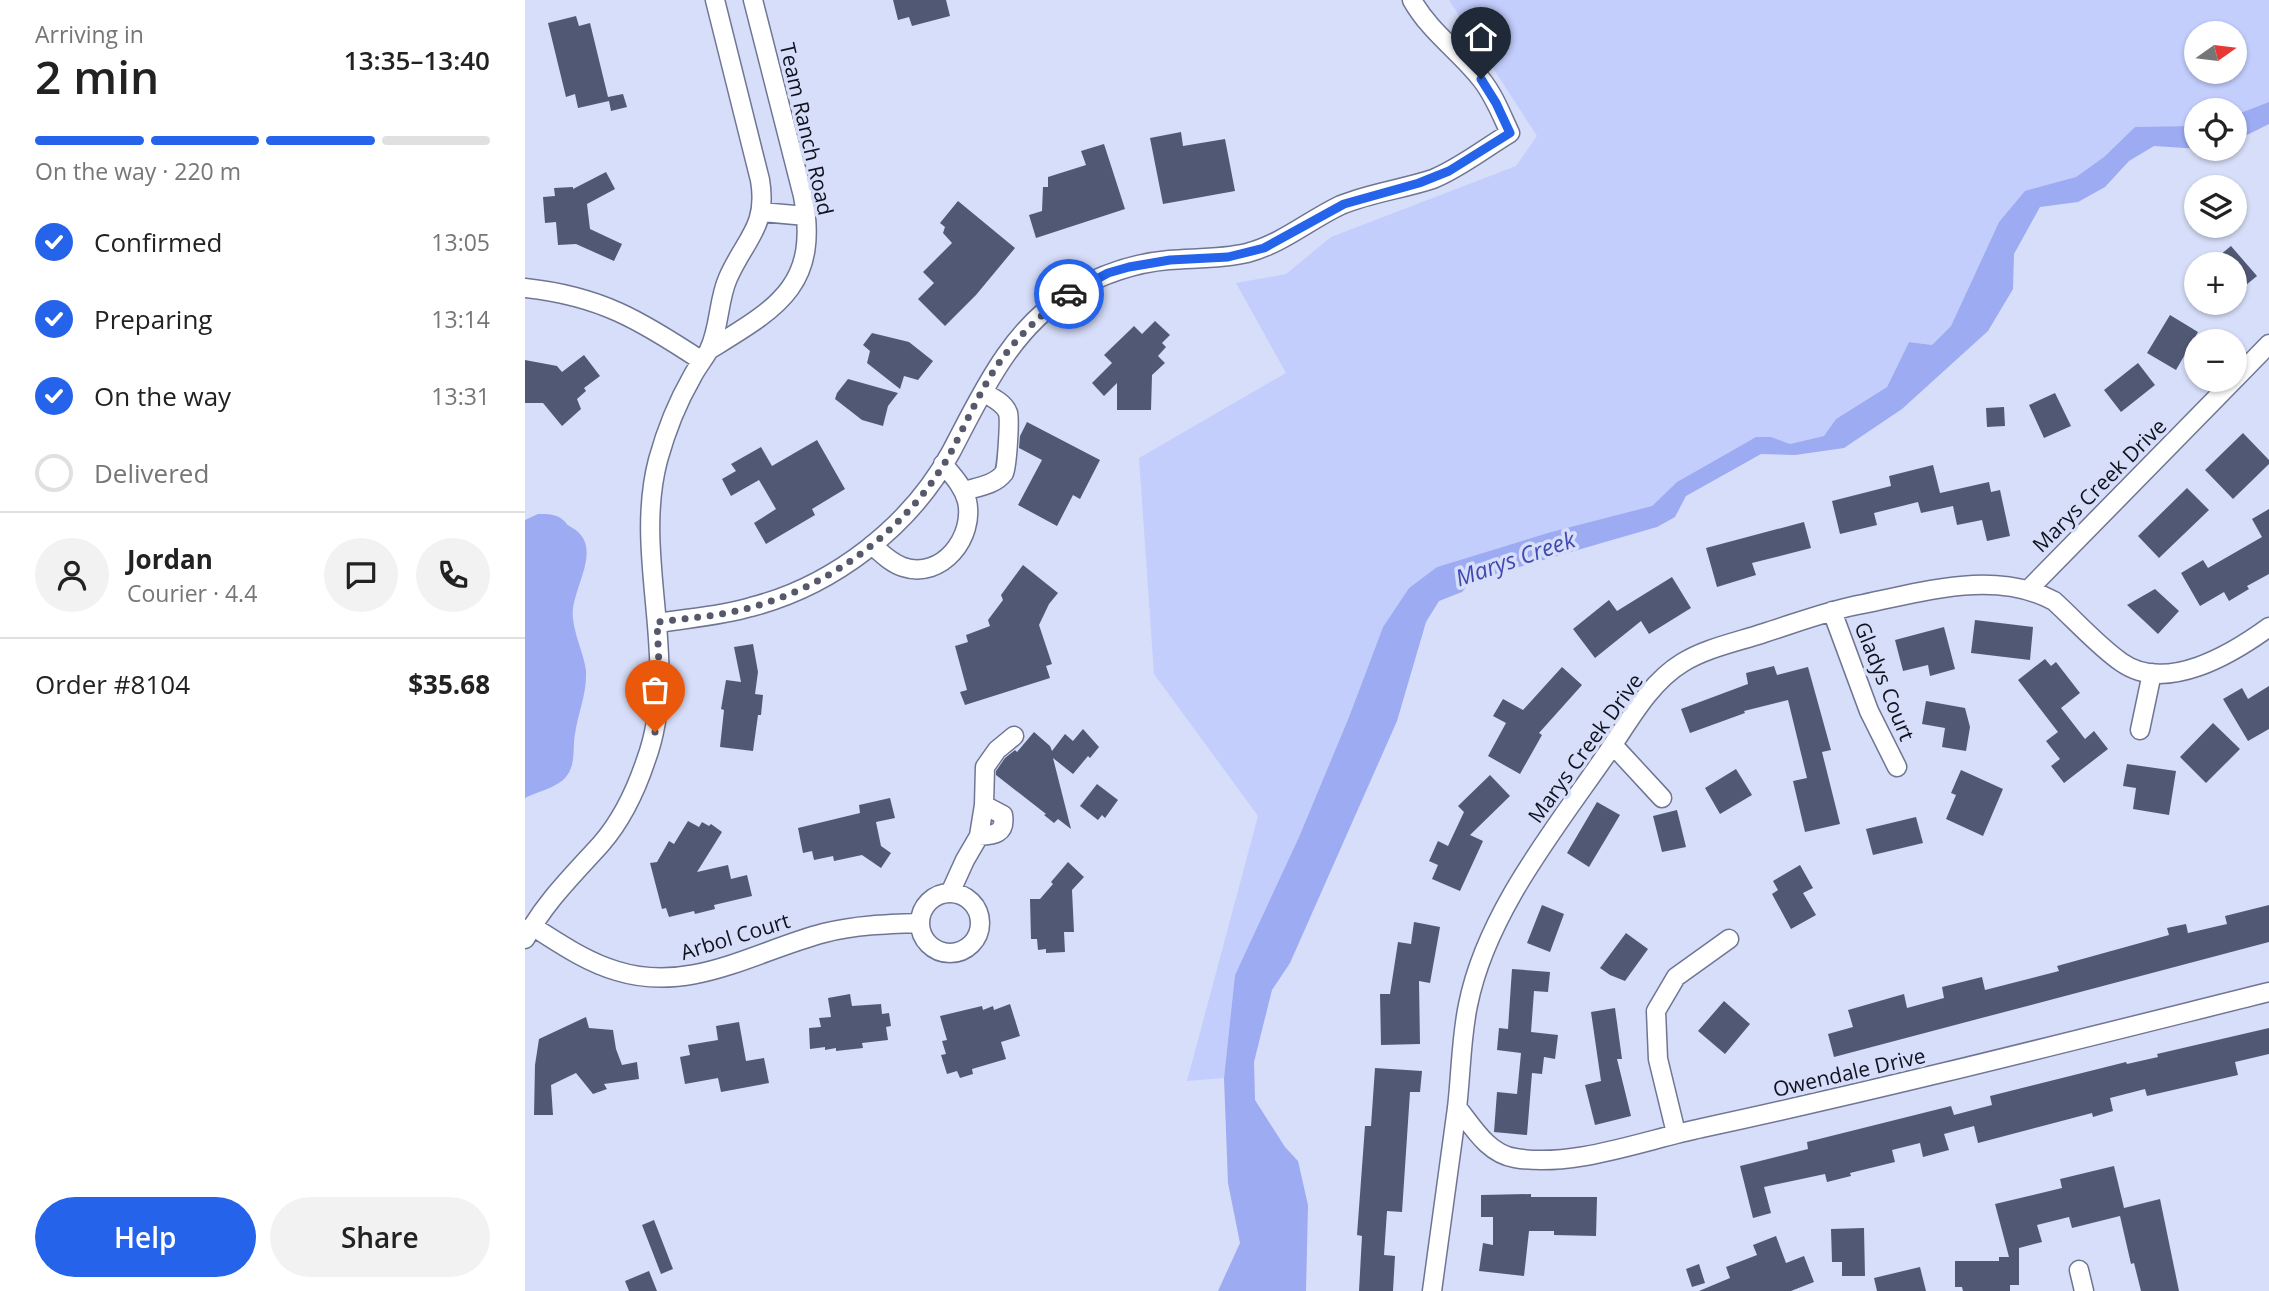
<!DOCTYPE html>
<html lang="en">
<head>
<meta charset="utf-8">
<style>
	body { margin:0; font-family:"Open Sans",sans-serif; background:#f2f2f2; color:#222; height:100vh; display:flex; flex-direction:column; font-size:26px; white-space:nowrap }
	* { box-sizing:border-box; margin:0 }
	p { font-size:23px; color:#767676 }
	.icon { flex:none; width:38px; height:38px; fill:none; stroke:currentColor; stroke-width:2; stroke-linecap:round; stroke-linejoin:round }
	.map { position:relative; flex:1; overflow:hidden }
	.drawer { display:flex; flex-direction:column; background:#fff; width:525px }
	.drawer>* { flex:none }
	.needle { width:46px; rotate:76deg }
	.tools { position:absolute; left:1659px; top:21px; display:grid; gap:14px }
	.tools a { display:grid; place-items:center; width:63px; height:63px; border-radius:50%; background:#fff; box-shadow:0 2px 5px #0004; font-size:35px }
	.pin { position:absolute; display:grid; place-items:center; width:60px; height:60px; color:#fff; margin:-72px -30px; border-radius:50% 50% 50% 0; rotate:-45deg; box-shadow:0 0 7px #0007 }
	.pin .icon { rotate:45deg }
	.courier { position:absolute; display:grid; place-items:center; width:70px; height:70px; margin:-35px; border:5px solid #2563eb; border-radius:50%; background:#fff; color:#222; box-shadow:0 2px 9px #0007 }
	.overview em { font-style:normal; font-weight:600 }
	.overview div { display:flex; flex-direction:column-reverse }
	.overview { display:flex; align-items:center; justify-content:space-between; height:119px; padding:0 35px }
	h1 { font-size:46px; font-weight:600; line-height:52px }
	.bar { display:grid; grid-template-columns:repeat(4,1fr); gap:10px 7px; align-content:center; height:84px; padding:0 35px }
	.bar i { height:9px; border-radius:5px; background:#e0e0e0 }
	.bar .on { background:#2563eb }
	.bar p { grid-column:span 4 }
	.line { display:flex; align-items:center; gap:18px; padding:0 35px; border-top:2px solid #e0e0e0 }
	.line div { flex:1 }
	.round { display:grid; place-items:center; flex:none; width:74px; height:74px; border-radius:37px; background:#f2f2f2 }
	ol { padding:0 35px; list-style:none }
	li { display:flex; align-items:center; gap:21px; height:77px }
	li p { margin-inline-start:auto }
	li .icon { padding:7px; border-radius:50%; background:#2563eb; color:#fff; stroke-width:4 }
	li:last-child { color:#767676 }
	li i { width:38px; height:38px; border:4px solid #e0e0e0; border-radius:50% }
	.action { display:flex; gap:14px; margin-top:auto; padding:14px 35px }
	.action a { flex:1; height:80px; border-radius:42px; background:#2563eb; color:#fff; font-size:28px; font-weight:600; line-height:80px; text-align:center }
	.action a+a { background:#f2f2f2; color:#222 }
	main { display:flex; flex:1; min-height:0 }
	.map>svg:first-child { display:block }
</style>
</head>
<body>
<main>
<section class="drawer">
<div class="overview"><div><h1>2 min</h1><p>Arriving in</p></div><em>13:35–13:40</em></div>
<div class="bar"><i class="on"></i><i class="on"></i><i class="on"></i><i></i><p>On the way · 220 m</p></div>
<ol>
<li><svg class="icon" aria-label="check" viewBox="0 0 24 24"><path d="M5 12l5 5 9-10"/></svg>Confirmed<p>13:05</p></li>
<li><svg class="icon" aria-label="check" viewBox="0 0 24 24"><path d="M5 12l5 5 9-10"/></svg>Preparing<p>13:14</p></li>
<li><svg class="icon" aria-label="check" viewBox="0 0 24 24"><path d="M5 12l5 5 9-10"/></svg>On the way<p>13:31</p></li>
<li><i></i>Delivered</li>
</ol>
<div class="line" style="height:126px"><a class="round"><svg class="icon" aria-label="person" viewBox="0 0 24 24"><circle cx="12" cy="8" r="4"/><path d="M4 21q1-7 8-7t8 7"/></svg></a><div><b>Jordan</b><p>Courier · 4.4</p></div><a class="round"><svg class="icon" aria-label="chat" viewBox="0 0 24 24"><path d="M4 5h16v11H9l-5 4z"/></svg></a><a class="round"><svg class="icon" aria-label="phone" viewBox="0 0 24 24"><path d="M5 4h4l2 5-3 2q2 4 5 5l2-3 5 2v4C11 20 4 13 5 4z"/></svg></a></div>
<div class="line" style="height:91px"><div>Order #8104</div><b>$35.68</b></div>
<div class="action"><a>Help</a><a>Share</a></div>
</section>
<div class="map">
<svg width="1744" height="1291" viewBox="0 0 1744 1291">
	<rect width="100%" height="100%" fill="#d7def9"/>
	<path fill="#c3cefd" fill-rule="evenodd" d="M 924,0 L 1744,0 L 1744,102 L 1710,115 L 1710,110 L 1671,110 L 1671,126 L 1669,127 L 1610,127 L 1579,157 L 1551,177 L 1500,192 L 1474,222 L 1426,326 L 1407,345 L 1384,342 L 1362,387 L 1311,419 L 1300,436 L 1265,444 L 1246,437 L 1231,437 L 1152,482 L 1127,506 L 1026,532 L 912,567 L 884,588 L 858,627 L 824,717 L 774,837 L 710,975 L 699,1078 L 662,1081 L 733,816 L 629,674 L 614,458 L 761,373 L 711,283 L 761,274 L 806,237 L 991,166 L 1012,136 ZM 1671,33 L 1710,33 L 1710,72 L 1671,72 Z"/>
	<path fill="#9cabf2" d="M 1744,102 L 1744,124 L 1710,141 L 1710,115 Z
		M 1671,126 L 1671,149 L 1677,149 L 1675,149 L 1629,146 L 1604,161 L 1580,187 L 1553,202 L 1515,207 L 1489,254 L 1488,289 L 1463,331 L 1377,409 L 1319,448 L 1270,455 L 1236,454 L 1161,496 L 1150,517 L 1132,527 L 946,581 L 937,592 L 914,601 L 901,622 L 872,721 L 765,963 L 747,990 L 729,1062 L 730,1100 L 760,1147 L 773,1161 L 783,1205 L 781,1291 L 693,1291 L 715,1243 L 703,1183 L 699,1078 L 710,975 L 774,837 L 824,717 L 858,627 L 884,588 L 912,567 L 1026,532 L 1127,506 L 1152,482 L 1231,437 L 1246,437 L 1265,444 L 1299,436 L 1311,419 L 1362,387 L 1384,342 L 1407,345 L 1426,326 L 1474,222 L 1500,191 L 1551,177 L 1579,157 L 1610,127 Z
		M 13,514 C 22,514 32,514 38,520 C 44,525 39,523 46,527 C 82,547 44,590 48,619 C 50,637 59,654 61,671 C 62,694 53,713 50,734 C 47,750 52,767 38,780 C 29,788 12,792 0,798 L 0,520 Z"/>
	<path fill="#515874" d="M 368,0 L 421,0 L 425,16 L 387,26 L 384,17 L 373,20 Z
		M 51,16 L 54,26 L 65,23 L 83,97 L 98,94 L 102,107 L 86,111 L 84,101 L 53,108 L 50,94 L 41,97 L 23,23 Z
		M 656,132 L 658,146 L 700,139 L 710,191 L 638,204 L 625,138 Z
		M 579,144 L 600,209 L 511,238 L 504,215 L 517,211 L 518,187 L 523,187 L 523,177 L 561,165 L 556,151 Z
		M 81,172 L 90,189 L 62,204 L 65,229 L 97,244 L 89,261 L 51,244 L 33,245 L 31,222 L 20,223 L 18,197 L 30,196 L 29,188 L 48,187 L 48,189 Z
		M 433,201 L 490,248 L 451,295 L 420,326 L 393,299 L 409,283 L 398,272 L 427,243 L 418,233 L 420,227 L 415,223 Z
		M 1706,246 L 1732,276 L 1710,294 L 1710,264 L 1684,264 Z
		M 1645,315 L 1673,332 L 1651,370 L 1622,353 Z
		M 630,321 L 645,335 L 637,343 L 641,347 L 633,356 L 640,363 L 627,375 L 626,410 L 592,410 L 592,383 L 579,396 L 567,383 L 587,363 L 579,355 L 605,330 L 609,326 L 617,334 Z
		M 347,333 L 384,342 L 408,361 L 393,380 L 379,376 L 375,389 L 342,363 L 345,351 L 338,345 Z
		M 59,355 L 75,376 L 59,388 L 61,391 L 52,399 L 56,409 L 37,426 L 18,403 L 0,403 L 0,360 L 32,366 L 37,372 Z
		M 1613,363 L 1630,385 L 1596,412 L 1579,390 Z
		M 323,379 L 373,393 L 363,406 L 358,426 L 337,420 L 310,399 L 312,393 Z
		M 1530,393 L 1546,426 L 1519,438 L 1504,405 Z
		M 1479,407 L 1480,426 L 1462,427 L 1461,408 Z
		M 502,422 L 575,460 L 555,499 L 548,495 L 532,526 L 493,505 L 517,460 L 494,448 L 495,436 Z
		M 1718,433 L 1744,460 L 1744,464 L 1708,499 L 1680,470 Z
		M 292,440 L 320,489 L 287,509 L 290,515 L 241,544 L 229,523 L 251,509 L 234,480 L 206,496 L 197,479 L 211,471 L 206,464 L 236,447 L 247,466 Z
		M 1408,465 L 1415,493 L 1464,482 L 1466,492 L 1475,490 L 1485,536 L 1462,541 L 1457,520 L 1432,525 L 1428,506 L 1396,513 L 1393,502 L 1349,513 L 1352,525 L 1315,534 L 1307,501 L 1366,486 L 1364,476 Z
		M 1662,488 L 1684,510 L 1634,558 L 1613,536 Z
		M 1744,509 L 1744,574 L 1722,586 L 1724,589 L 1704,601 L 1699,592 L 1675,606 L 1656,573 L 1678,560 L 1683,568 L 1737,537 L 1727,519 Z
		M 1279,522 L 1286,548 L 1227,563 L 1231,575 L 1192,587 L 1181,548 Z
		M 498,565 L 533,593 L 524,604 L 514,625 L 527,664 L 521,666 L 525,678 L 440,705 L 435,692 L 442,690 L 430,646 L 443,642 L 441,635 L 465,626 L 463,620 L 478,600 L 476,595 Z
		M 1147,577 L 1166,608 L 1124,634 L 1116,621 L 1070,658 L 1048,629 L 1084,600 L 1092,611 Z
		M 1630,589 L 1654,611 L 1633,634 L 1602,605 Z
		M 1450,620 L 1508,627 L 1505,660 L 1446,653 Z
		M 1419,627 L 1430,669 L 1405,676 L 1403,665 L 1378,671 L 1370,640 Z
		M 228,644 L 233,672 L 230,694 L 238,695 L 236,715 L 233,715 L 228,751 L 195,747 L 199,710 L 196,709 L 201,680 L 216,682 L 209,647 Z
		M 1520,659 L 1526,666 L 1531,662 L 1555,693 L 1536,708 L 1560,739 L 1569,731 L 1583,749 L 1539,783 L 1526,766 L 1535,759 L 1521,741 L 1533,732 L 1493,680 Z
		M 1249,666 L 1252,675 L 1283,667 L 1306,750 L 1297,752 L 1315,824 L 1280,832 L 1268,781 L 1282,778 L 1263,700 L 1219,711 L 1220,713 L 1165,733 L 1156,709 L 1223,684 L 1221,673 Z
		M 1037,667 L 1057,685 L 1014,733 L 1017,735 L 995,774 L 963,756 L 981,723 L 968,716 L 978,699 L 998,710 Z
		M 1744,686 L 1744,729 L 1723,741 L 1698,699 L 1717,688 L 1723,699 Z
		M 1401,701 L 1440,708 L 1445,727 L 1441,751 L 1417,747 L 1420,728 L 1397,724 Z
		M 1688,723 L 1715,749 L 1681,783 L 1655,757 Z
		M 558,729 L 574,747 L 565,758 L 563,756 L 548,774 L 528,758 L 546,829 L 533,819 L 529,823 L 519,815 L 521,814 L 471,775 L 471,771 L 480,758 L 490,750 L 492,752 L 509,732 L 525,746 L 527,751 L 540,734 L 548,741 Z
		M 1602,764 L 1651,771 L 1644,815 L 1608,809 L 1611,788 L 1598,786 Z
		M 1211,769 L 1227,795 L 1195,814 L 1180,788 Z
		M 1436,770 L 1478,789 L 1458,836 L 1421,819 L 1431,795 L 1426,793 Z
		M 965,775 L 985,796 L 945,835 L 958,841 L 935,891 L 907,879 L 913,865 L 904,861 L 913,841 L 923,846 L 939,812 L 933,806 Z
		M 572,784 L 593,800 L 580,818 L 577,815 L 573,820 L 555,806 Z
		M 365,798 L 370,818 L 351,822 L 356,846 L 366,853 L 356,868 L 337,855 L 309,861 L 308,856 L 289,860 L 287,851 L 278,853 L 273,828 L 335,813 L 334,805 Z
		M 1072,802 L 1095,815 L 1064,867 L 1042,853 Z
		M 1152,810 L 1161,847 L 1137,852 L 1128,816 Z
		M 1391,817 L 1398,843 L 1348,855 L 1341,829 Z
		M 163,821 L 174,827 L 177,822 L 184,826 L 186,824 L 197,832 L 172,872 L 203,865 L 206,879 L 222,875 L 227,896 L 189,905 L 190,909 L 170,914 L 169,911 L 144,917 L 141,908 L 137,909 L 125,863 L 132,862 L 144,841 L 149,844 Z
		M 543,862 L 559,877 L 547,890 L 549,932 L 539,932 L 540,952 L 521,953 L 521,949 L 513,950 L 512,939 L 506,939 L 505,899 L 515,899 L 528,884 L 526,882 Z
		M 1275,865 L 1288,888 L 1278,893 L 1291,915 L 1266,929 L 1247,894 L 1253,890 L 1248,881 Z
		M 1017,905 L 1039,914 L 1025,952 L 1002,943 Z
		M 1744,905 L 1744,942 L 1309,1057 L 1303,1034 L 1328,1027 L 1323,1010 L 1379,994 L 1382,1008 L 1419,998 L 1417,987 L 1457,977 L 1460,990 L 1534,971 L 1532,966 L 1644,935 L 1642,928 L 1661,924 L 1663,933 L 1702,924 L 1700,916 Z
		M 889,922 L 915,927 L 905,983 L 894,981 L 895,1044 L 856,1045 L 855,994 L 865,994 L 873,942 L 886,944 Z
		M 1101,933 L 1123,949 L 1100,981 L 1085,975 L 1075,968 Z
		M 987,969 L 1025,972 L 1023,992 L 1009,991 L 1006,1032 L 1033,1035 L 1030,1059 L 1019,1057 L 1017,1074 L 1007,1073 L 1002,1135 L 969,1132 L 972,1092 L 992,1094 L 996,1053 L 972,1050 L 974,1028 L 983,1029 Z
		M 325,994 L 327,1006 L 356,1004 L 357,1014 L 364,1013 L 366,1026 L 361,1027 L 363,1040 L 337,1043 L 338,1048 L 311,1051 L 311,1048 L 300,1050 L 300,1047 L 285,1049 L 284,1028 L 296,1027 L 294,1018 L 306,1017 L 303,998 Z
		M 1199,1001 L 1225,1024 L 1200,1054 L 1173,1031 Z
		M 485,1004 L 495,1036 L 476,1042 L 481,1059 L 447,1069 L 448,1074 L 435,1078 L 432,1071 L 422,1074 L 416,1055 L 421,1054 L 417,1041 L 422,1040 L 415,1016 L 457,1006 L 458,1010 L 468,1006 L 469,1010 Z
		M 1090,1008 L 1097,1059 L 1092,1059 L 1106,1116 L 1070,1125 L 1060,1085 L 1076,1081 L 1066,1012 Z
		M 61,1017 L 64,1028 L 88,1030 L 91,1049 L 97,1065 L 112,1062 L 114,1079 L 79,1084 L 82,1089 L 68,1094 L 51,1073 L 26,1085 L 28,1115 L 9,1115 L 10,1065 L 14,1039 Z
		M 214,1022 L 221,1061 L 239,1058 L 244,1083 L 196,1092 L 193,1078 L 160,1084 L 155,1057 L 165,1055 L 163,1045 L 193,1040 L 191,1026 Z
		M 1744,1028 L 1744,1054 L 1710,1062 L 1713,1075 L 1622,1096 L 1620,1089 L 1585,1098 L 1588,1111 L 1568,1117 L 1567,1113 L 1453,1143 L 1449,1126 L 1419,1134 L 1424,1150 L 1398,1157 L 1395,1143 L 1367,1150 L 1370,1162 L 1325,1173 L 1326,1176 L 1302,1182 L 1300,1174 L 1239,1187 L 1246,1213 L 1228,1218 L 1215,1166 L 1283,1149 L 1282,1142 L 1426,1106 L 1429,1115 L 1467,1105 L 1465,1096 L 1601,1062 L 1602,1064 L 1633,1057 L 1632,1054 Z
		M 850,1068 L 897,1071 L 895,1092 L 885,1092 L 877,1212 L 862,1211 L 859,1255 L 870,1256 L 868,1291 L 834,1291 L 837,1236 L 832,1235 L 840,1126 L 846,1126 Z
		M 1589,1166 L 1599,1208 L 1635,1199 L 1654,1291 L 1616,1291 L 1609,1263 L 1606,1264 L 1595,1216 L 1547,1228 L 1544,1217 L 1512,1225 L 1517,1242 L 1494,1248 L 1494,1285 L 1485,1285 L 1485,1291 L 1438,1291 L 1437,1287 L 1430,1287 L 1430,1261 L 1474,1261 L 1474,1257 L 1484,1257 L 1470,1204 L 1537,1188 L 1535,1179 Z
		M 1006,1194 L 1006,1197 L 1072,1197 L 1071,1236 L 1029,1235 L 1029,1231 L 1004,1231 L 999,1276 L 954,1271 L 958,1243 L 968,1245 L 968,1217 L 956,1217 L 956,1195 Z
		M 129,1220 L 148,1269 L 136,1274 L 117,1225 Z
		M 1339,1228 L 1340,1276 L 1317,1276 L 1317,1262 L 1307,1262 L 1306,1229 Z
		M 1251,1236 L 1261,1263 L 1279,1256 L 1289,1282 L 1266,1291 L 1174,1291 L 1205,1278 L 1201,1267 L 1232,1255 L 1228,1245 Z
		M 1174,1264 L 1180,1283 L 1167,1287 L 1161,1269 Z
		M 1395,1267 L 1401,1291 L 1352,1291 L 1349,1278 Z
		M 124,1271 L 132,1291 L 104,1291 L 100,1281 Z"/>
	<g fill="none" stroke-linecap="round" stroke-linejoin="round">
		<g stroke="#6f7694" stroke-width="21">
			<path id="minor" d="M 236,212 L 281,216
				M 0,288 C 75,296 115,320 177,361
				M 184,350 C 252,308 295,286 278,196 L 228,0
				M 1710,379 L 1744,344
				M 439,491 C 452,487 470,485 479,473 C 482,468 485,420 483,413 C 479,402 467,398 458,392
				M 347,545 C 356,553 366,563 378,567 C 417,580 450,537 442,501 C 438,486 428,476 418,464
				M 1504,589 L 1709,380
				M 1307,611 L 1344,711 L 1372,767
				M 133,623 C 164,618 196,616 226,607 C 308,586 385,527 426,452 C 457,393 485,330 544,293 C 575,275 608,263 644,260 C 670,258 696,259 722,253 C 757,244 784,220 816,205 C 845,193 878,189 908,179 C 935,168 960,148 985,133 C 976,114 969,95 956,79 C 934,51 905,32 887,0
				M 1615,730 L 1627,673
				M 1088,745 L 1137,798
				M 454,836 C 469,835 481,834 478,815 L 459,805
				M 425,893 L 440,860 L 454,836 L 459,805 L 460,767 L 472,750 L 489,736
				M395 923a30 30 0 1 1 60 0a30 30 0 1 1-60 0Z
				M 7,926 C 34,943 61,962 92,971 C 166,994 230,951 299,933 C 330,925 362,924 395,923
				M 0,939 C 20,902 48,875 76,844 C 97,820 111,790 121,760 C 157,662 107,559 133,460 C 141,431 152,403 167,377 C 172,367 179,359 184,350 C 195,327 193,300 203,278 C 220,239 243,227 235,180 L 190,0
				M 932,1107 C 948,1127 963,1154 990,1158 C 1049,1168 1119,1140 1177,1128 C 1367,1087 1555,1039 1744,992
				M 1151,1133 L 1133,1059 L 1131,1011 L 1151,977 L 1204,939
				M 1554,1270 L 1559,1291
				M 907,1291 C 915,1230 924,1169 932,1108 C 936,1074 936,1038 943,1005 C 961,914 1029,830 1081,755 C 1103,723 1124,683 1157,663 C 1181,648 1212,642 1239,633 C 1271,623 1304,610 1338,604 C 1399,592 1470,569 1529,601 C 1551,621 1572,645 1596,662 C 1641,694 1707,654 1744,627"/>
		</g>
		<use href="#minor" stroke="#fff" stroke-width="18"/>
	</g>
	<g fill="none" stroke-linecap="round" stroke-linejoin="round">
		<path stroke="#56596b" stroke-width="7" stroke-dasharray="0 12.6" d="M 130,732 L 135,687 L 132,622 C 164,618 197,616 227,607 C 308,585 383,528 425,454 C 442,422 457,385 479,356 C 497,332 520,311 544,294"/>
		<path stroke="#2563eb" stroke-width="9" d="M 544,294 L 583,273 L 604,267 L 645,260 L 703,257 L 739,248 L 819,204 L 894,183 L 924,171 L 985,133 L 971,103 L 956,79"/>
	</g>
	<g text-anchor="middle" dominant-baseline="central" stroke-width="7" stroke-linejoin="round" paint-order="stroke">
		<g font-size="21" fill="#10121e" stroke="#d7def9">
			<text transform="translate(282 129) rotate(77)">Team Ranch Road</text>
			<text transform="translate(1574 485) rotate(-45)">Marys Creek Drive</text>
			<text transform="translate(1360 681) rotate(68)">Gladys Court</text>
			<text transform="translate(1060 748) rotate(-54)">Marys Creek Drive</text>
			<text transform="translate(210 936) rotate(-17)">Arbol Court</text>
			<text transform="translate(1324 1072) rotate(-13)">Owendale Drive</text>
		</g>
		<g font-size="23" font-style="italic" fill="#4049ae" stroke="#d7def9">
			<text transform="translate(990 558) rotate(-19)">Marys Creek</text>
		</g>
	</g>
</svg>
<div class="tools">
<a><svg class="needle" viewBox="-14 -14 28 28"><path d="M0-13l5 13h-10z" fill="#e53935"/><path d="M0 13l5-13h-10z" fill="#767676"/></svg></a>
<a><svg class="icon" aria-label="locate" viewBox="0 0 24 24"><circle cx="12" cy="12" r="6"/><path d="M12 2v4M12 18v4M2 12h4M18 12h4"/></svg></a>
<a><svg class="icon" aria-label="layers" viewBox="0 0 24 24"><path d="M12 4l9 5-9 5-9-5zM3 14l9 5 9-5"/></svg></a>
<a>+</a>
<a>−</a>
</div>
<div class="pin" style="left:130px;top:732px;background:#ea580c"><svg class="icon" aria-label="bag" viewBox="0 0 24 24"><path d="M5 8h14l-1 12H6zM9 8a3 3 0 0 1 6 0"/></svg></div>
<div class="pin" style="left:956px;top:79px;background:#1f2937"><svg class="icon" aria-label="home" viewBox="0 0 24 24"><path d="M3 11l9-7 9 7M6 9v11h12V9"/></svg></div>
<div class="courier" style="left:544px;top:294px"><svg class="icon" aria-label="car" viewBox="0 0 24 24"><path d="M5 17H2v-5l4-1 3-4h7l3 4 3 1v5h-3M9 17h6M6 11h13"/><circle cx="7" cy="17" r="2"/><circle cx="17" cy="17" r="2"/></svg></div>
</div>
</main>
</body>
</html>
